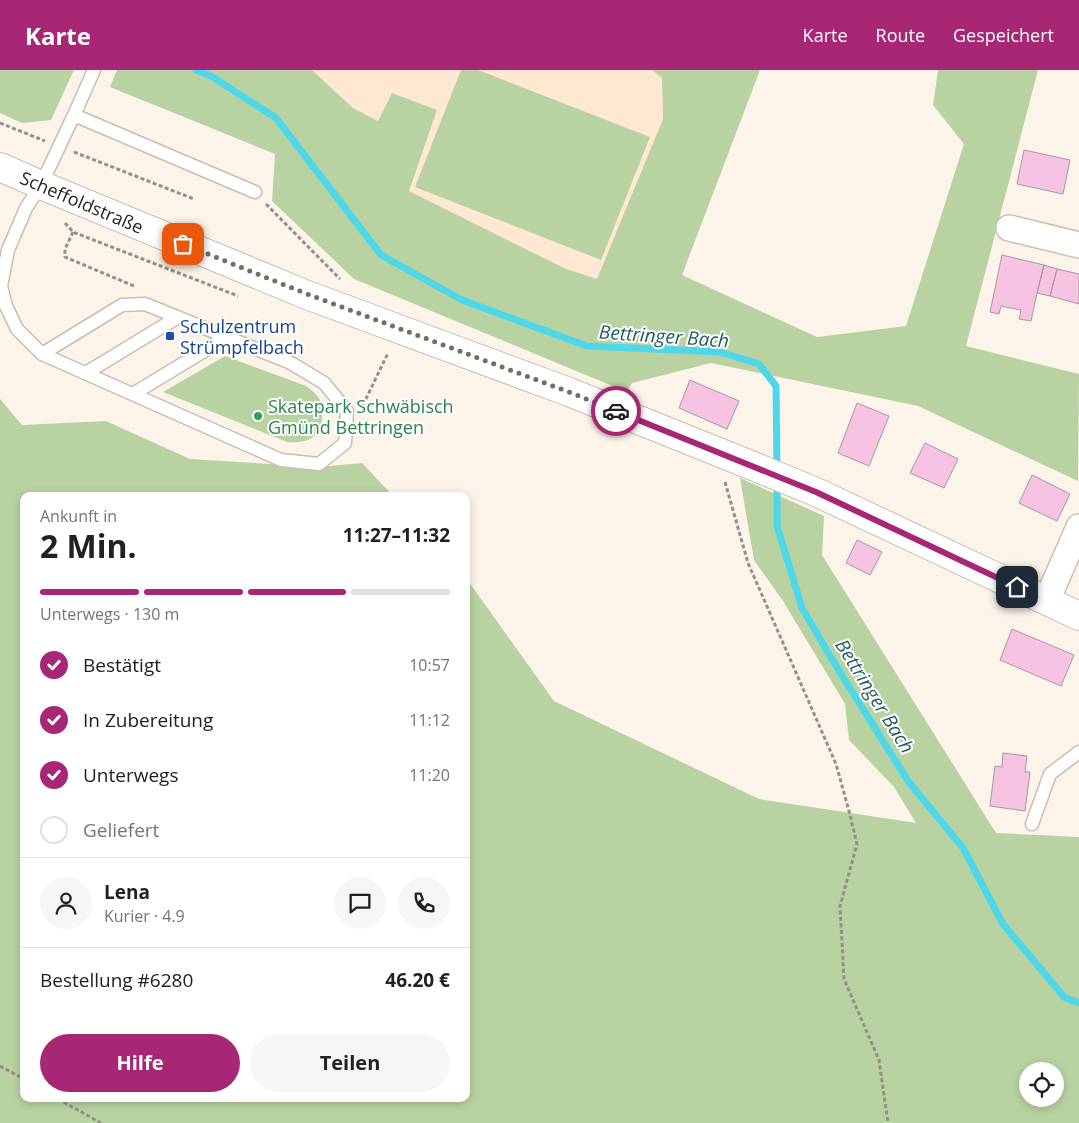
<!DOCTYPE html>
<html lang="de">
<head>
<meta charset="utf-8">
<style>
	body { margin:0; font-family:"Open Sans",sans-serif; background:#f6f6f6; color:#202124; height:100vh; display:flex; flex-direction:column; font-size:19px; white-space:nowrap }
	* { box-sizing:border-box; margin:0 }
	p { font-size:16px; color:#757577 }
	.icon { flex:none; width:28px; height:28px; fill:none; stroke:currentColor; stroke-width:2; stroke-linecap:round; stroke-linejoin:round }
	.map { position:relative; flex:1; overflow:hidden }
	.drawer { position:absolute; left:20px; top:422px; width:450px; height:610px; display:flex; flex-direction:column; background:#fff; border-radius:10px; box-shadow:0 2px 8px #0003 }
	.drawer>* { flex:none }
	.buttons { position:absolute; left:1019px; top:992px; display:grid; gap:10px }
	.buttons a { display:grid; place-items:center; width:45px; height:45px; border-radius:50%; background:#fff; box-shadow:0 2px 8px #0003; font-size:25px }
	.pin { position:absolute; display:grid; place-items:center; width:42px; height:42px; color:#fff; margin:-21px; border-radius:10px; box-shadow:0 2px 8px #0006 }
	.courier { position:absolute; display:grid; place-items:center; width:50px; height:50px; margin:-25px; border:4px solid #a82775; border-radius:50%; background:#fff; color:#222; box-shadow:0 1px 6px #0007 }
	.headline em { font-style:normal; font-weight:700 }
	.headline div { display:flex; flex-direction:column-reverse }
	.headline { display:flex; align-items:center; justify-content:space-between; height:85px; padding:0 20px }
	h1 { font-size:32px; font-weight:700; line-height:38px }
	.bar { display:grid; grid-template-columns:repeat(4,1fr); gap:8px 5px; align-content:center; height:60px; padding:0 20px }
	.bar i { height:6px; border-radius:4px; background:#e0e0e0 }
	.bar .active { background:#a82775 }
	.bar p { grid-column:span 4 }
	.line { display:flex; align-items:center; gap:12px; padding:0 20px; border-top:1px solid #e0e0e0 }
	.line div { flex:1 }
	.round { display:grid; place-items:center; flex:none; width:52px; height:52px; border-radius:26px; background:#f6f6f6 }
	ol { padding:0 20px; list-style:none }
	li { display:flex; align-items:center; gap:15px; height:55px }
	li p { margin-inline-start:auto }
	li .icon { padding:5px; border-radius:50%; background:#a82775; color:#fff; stroke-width:4 }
	li:last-child { color:#757577 }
	li i { width:28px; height:28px; border:2px solid #e0e0e0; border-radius:50% }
	.cta { display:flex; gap:10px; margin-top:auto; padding:10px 20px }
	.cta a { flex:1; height:58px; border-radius:30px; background:#a82775; color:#fff; font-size:20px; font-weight:700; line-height:58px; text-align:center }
	.cta a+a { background:#f6f6f6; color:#202124 }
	header { display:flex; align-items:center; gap:30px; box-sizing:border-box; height:70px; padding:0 25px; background:#a82775; color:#fff }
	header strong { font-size:24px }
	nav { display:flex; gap:28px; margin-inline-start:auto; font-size:18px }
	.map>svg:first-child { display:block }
</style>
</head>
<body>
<header>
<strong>Karte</strong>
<nav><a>Karte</a><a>Route</a><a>Gespeichert</a></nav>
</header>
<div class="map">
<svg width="1079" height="1053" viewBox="0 0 1079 1053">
	<rect width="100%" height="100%" fill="#fdf4e9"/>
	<path fill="#fee8d1" d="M 312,0 L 652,0 L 662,7 L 663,49 L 597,209 L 566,199 L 408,121 L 437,41 L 378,51 L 353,38 Z"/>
	<path fill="#b8d3a1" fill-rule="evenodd" d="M 0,0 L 74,0 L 51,50 L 22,53 L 0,43 Z
		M 117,0 L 312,0 L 353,38 L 378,51 L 392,23 L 437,40 L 409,121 L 566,199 L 597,209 L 663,49 L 662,8 L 652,0 L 760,0 L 682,205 L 817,267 L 906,256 L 964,74 L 933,35 L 938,0 L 1038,0 L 966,276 L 1079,304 L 1078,411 L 918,336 L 711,293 L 632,313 L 627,322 L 354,209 L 272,131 L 275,84 L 110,17 Z
		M 461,0 L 478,0 L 650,67 L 601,190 L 415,117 Z
		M 225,286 L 306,316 C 311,320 317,324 320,330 C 322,335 322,340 322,346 C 323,367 306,374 287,372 L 163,322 Z
		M 0,329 L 22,355 L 106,351 L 190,389 L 319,397 L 362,393 L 393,426 L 24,426 L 24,1029 L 466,1029 L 466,508 L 554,631 L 759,729 L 916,753 L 894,717 L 849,670 L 845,634 L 783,531 L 754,490 L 740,408 L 824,446 L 822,485 L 996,763 L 1079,767 L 1079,1053 L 0,1053 ZM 1028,1001 L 1055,1001 L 1055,1029 L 1028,1029 Z"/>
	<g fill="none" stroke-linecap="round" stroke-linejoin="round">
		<path stroke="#4ed7e8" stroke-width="7" d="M 196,0 L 211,6 L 276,48 L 381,185 L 462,230 L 587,276 L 720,282 L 759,294 L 776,316 L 777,398
			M 777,411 L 777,456 L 802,538 L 833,591 L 908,711 L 963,778 L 1003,854 L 1064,927 L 1079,933"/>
	</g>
	<path fill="#f6c3e2" stroke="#aa96a1" d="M 1024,80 L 1070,90 L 1063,124 L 1017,114 Z
		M 1002,185 L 1044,195 L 1037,223 L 1031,251 L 1019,249 L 1021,240 L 1001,236 L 999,244 L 990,242 Z
		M 1044,195 L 1057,199 L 1050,226 L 1037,223 Z
		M 1057,199 L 1079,204 L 1079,234 L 1050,226 Z
		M 690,310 L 739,331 L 727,359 L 679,338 Z
		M 857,333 L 889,346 L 869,396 L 838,383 Z
		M 925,373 L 958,389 L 944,418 L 910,403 Z
		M 1032,405 L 1070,424 L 1057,451 L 1019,433 Z
		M 857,470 L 882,482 L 870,505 L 846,493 Z
		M 1012,559 L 1074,585 L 1061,616 L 1000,590 Z
		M 1003,683 L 1027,686 L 1025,702 L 1030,702 L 1025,741 L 990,736 L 995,696 L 1002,697 Z"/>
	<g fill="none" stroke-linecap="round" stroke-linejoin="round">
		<g stroke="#ccbdac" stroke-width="15">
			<path id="service" d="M 94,0 L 74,45 L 255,122
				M 42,284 L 122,235 L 145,234 L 291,293 L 324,313 L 347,341 L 345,373 L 319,394 L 281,390 L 42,284 L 17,259 L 6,236 L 1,216 L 8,180 L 26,138 L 41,115 L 74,45
				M 86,303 L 178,247
				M 133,324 L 227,267
				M 1032,754 L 1050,704 L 1079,682"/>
		</g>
		<g stroke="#ccbdac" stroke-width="28">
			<path id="minor" d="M 1009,158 L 1079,175
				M 1047,530 L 1079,457"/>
		</g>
		<g stroke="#ccbdac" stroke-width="30">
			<path id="secondary" d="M 0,97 L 41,115 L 307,225 L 569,322 L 753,396 L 816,422 L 1079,546"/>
		</g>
		<path stroke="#968f86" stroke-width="3" stroke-dasharray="4 2.5" stroke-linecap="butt" d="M 0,53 L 45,71
			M 74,82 L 194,129
			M 266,134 L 340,209
			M 65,153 L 73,162 L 238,226
			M 73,162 L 65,179 L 65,187 L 134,216
			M 363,335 L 388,283
			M 725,412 L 748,493 L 836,694 L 849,741 L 857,774 L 840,836 L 844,909 L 879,990 L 888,1053
			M 0,996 L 24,1009
			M 58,1029 L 101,1053"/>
		<use href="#service" stroke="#fff" stroke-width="12"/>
		<use href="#minor" stroke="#fff" stroke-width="25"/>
		<use href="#secondary" stroke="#fff" stroke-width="28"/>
	</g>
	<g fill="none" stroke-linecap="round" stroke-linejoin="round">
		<path stroke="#736d64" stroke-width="5" stroke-dasharray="0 9" d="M 183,174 L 307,224 L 569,322 L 616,341"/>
		<path stroke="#a82775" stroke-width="6" d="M 616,341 L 816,422 L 1017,517"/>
	</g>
	<rect fill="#1a4fb4" stroke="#fff" stroke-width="2" x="165" y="261" width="10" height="10" rx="2.5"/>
	<circle fill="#2e9e5b" stroke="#fff" stroke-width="2" cx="258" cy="346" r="5"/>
	<g text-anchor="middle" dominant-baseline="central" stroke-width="4" stroke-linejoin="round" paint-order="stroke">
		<g font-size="18" fill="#29241d" stroke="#fff">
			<text transform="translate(82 132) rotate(23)">Scheffoldstraße</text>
		</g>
		<g font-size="18" fill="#164399" stroke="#fff" text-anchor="start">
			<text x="180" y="256">Schulzentrum<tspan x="180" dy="21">Strümpfelbach</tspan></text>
		</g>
		<g font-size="18" fill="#27864d" stroke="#fff" text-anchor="start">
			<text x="268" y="336">Skatepark Schwäbisch<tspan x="268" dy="21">Gmünd Bettringen</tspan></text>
		</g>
		<g font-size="19" font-style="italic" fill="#225a61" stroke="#fff">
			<text transform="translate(664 266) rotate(4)">Bettringer Bach</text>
			<text transform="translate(875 626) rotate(58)">Bettringer Bach</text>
		</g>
	</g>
</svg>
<div class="buttons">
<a><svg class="icon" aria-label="locate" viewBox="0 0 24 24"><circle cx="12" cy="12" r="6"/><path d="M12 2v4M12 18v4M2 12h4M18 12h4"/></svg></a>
</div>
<div class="pin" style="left:183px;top:174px;background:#ea580c"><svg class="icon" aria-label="bag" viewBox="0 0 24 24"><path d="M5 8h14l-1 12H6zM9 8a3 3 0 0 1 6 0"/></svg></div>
<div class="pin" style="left:1017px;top:517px;background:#1f2937"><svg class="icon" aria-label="home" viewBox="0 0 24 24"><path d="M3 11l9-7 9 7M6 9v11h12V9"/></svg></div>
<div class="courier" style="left:616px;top:341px"><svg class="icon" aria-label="car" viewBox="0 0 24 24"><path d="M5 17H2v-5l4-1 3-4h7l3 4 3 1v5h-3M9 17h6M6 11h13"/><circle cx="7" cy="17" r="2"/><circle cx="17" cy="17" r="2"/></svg></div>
<section class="drawer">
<div class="headline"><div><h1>2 Min.</h1><p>Ankunft in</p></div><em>11:27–11:32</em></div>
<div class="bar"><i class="active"></i><i class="active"></i><i class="active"></i><i></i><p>Unterwegs · 130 m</p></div>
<ol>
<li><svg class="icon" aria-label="check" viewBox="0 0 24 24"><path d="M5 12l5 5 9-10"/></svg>Bestätigt<p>10:57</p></li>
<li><svg class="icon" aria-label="check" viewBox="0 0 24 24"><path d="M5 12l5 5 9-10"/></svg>In Zubereitung<p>11:12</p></li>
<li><svg class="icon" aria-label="check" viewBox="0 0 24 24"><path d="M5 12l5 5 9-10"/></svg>Unterwegs<p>11:20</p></li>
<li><i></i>Geliefert</li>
</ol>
<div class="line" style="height:90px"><a class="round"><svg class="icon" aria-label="person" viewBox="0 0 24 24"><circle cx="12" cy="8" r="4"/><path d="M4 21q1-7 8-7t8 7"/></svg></a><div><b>Lena</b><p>Kurier · 4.9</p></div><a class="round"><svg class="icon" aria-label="chat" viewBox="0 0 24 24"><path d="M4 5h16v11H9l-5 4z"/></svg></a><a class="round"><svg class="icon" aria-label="phone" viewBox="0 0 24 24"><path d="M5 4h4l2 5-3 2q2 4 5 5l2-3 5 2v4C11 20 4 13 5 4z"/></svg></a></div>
<div class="line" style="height:65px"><div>Bestellung #6280</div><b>46.20 €</b></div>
<div class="cta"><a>Hilfe</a><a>Teilen</a></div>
</section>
</div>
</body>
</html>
